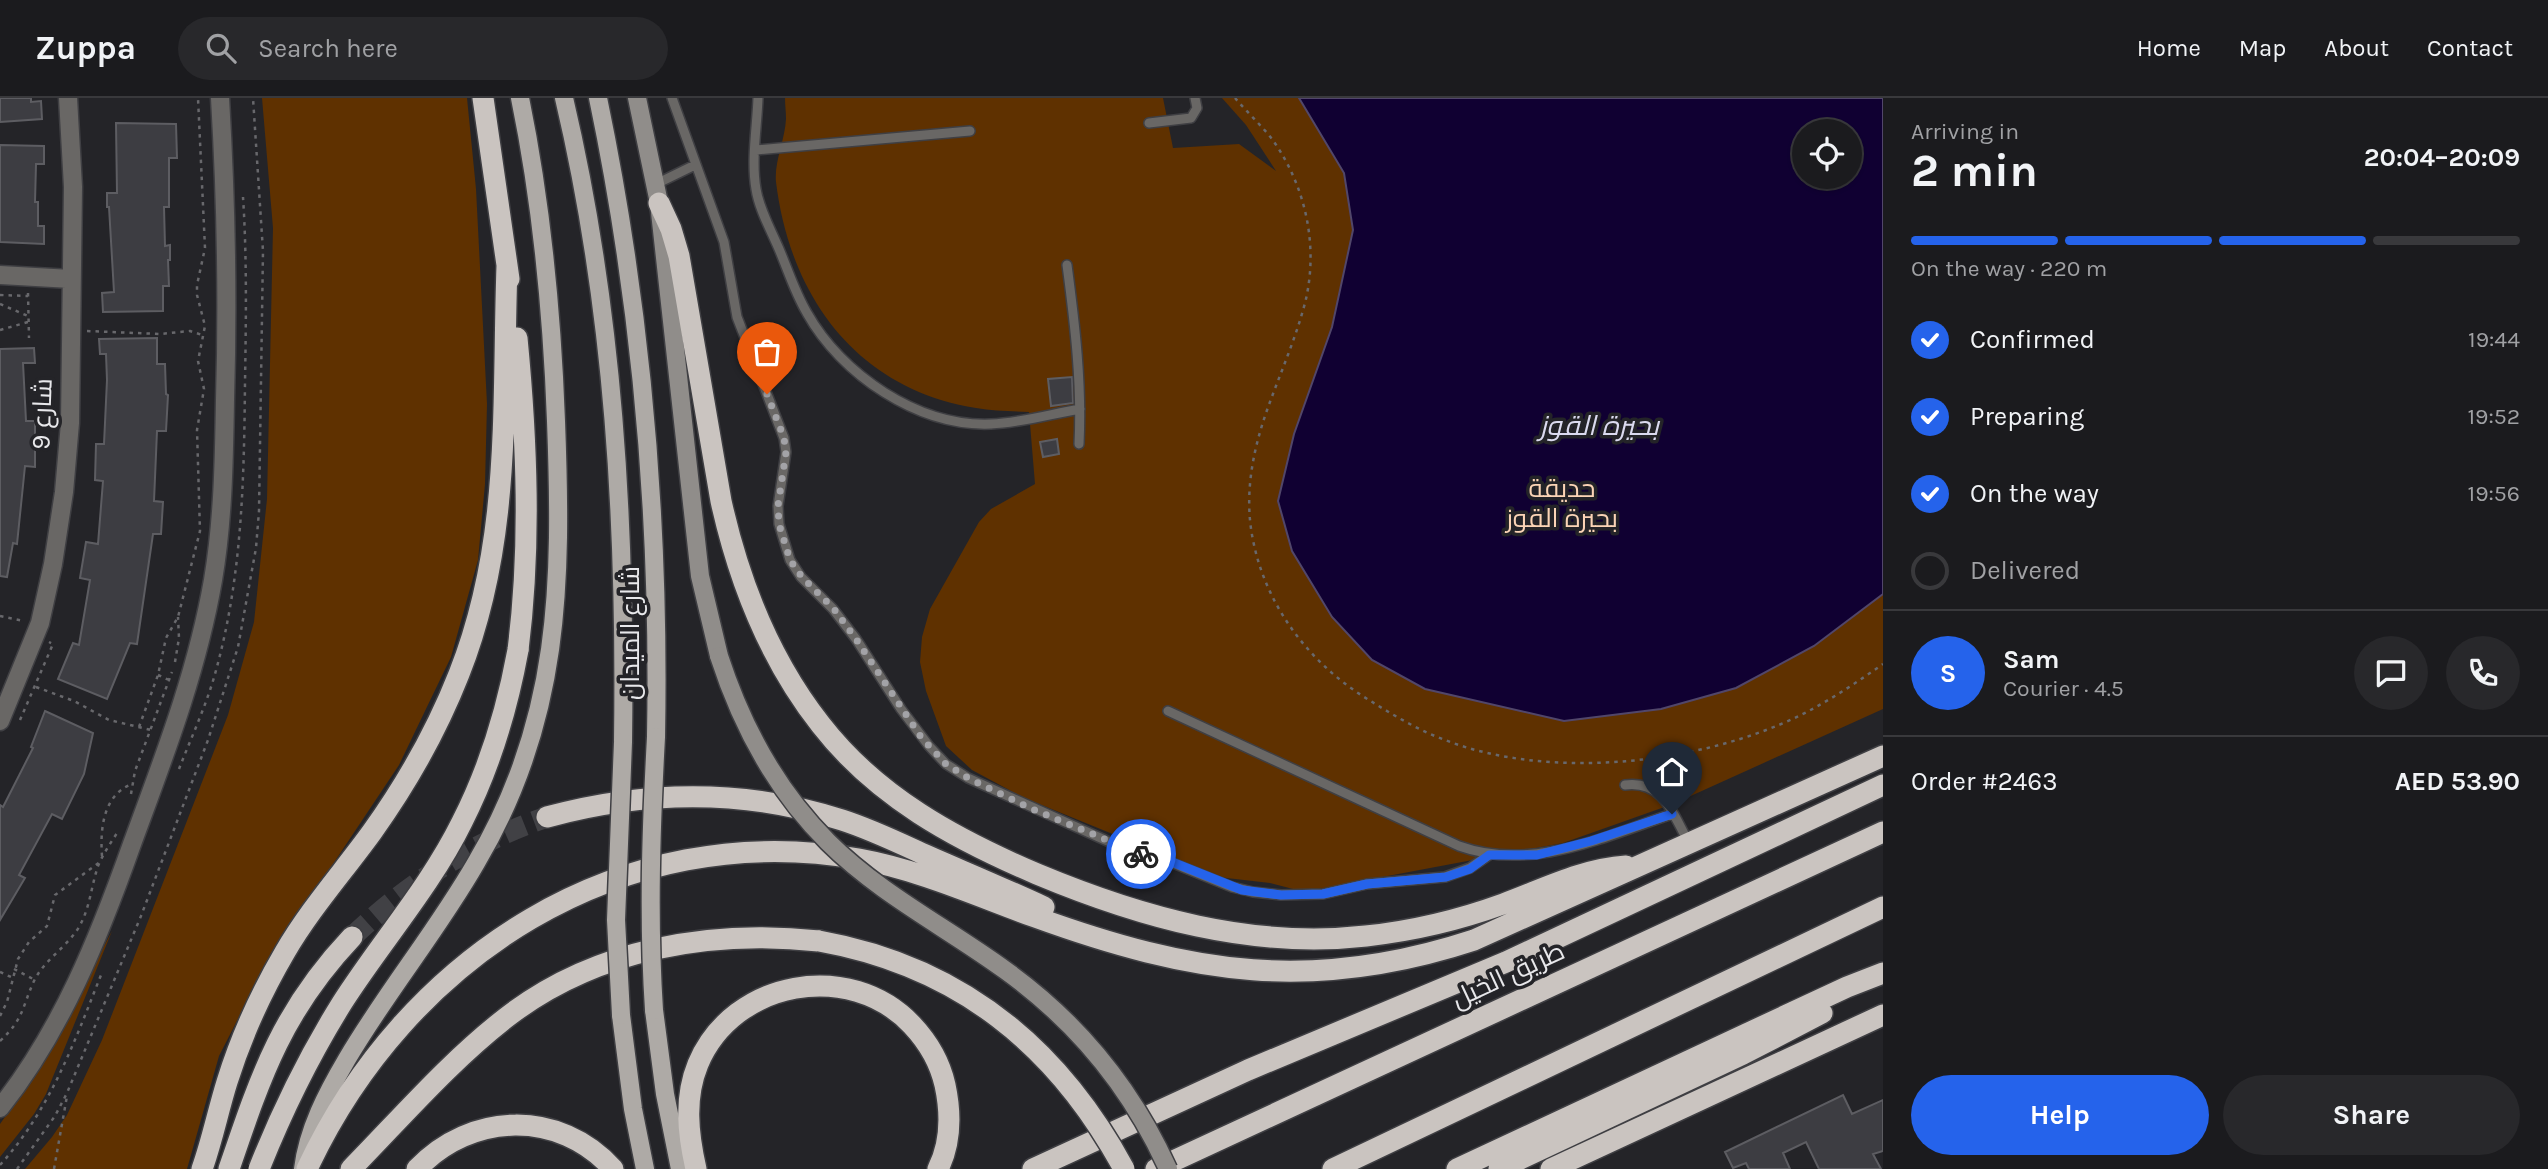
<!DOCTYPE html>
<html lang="en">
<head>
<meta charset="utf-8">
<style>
	body { margin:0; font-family:Karla,Cairo,sans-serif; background:#28282b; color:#f1f3f6; height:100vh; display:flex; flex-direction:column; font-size:26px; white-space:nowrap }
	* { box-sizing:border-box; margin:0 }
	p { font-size:23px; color:#a0a1a4 }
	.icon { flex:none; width:38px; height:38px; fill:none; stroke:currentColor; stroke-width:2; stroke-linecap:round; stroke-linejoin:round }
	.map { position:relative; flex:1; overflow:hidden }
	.drawer { display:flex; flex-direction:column; background:#1b1b1e; width:665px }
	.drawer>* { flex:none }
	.tools { position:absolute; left:1792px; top:21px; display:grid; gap:14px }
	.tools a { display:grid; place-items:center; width:70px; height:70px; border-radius:50%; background:#1b1b1e; box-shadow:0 2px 5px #0004,0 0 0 2px #39393c; font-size:35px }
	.pin { position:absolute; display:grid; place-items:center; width:60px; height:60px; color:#fff; margin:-72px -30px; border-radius:50% 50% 50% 0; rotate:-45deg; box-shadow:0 0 7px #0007 }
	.pin .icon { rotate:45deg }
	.courier { position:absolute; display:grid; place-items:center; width:70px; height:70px; margin:-35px; border:5px solid #2563eb; border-radius:50%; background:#fff; color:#222; box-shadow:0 2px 9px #0007 }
	.overview em { font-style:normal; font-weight:700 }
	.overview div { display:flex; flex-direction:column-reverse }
	.overview { display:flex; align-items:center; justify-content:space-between; height:119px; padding:0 28px }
	h1 { font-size:46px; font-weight:700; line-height:52px }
	.bar { display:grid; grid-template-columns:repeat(4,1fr); gap:10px 7px; align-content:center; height:84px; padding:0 28px }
	.bar i { height:9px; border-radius:5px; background:#39393c }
	.bar .selected { background:#2563eb }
	.bar p { grid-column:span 4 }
	.line { display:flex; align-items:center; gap:18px; padding:0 28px; border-top:2px solid #39393c }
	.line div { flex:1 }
	.round { display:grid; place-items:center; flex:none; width:74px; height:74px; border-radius:37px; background:#28282b }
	ol { padding:0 28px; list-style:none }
	li { display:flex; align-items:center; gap:21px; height:77px }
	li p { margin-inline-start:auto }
	li .icon { padding:7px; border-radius:50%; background:#2563eb; color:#fff; stroke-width:4 }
	li:last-child { color:#a0a1a4 }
	li i { width:38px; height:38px; border:4px solid #39393c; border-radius:50% }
	.primary-button { display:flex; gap:14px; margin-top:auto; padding:14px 28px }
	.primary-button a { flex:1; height:80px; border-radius:42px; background:#2563eb; color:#fff; font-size:28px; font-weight:700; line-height:80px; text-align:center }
	.primary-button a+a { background:#28282b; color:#f1f3f6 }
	header { display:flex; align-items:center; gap:42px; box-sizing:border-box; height:98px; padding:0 35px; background:#1b1b1e; border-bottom:2px solid #39393c }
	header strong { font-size:33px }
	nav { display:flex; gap:38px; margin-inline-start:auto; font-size:24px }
	.search { width:490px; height:63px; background:#28282b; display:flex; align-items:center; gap:18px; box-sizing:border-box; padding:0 24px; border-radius:38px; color:#a0a1a4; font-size:26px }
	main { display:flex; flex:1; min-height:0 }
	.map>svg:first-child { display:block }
</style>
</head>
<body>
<header>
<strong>Zuppa</strong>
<div class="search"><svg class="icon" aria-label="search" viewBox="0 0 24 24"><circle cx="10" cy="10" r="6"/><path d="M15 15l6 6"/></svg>Search here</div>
<nav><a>Home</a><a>Map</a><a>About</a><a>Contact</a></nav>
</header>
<main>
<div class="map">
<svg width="1883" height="1071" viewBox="0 0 1883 1071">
	<rect width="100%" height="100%" fill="#242428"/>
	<path fill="#5f3100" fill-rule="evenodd" d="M 262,0 L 467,0 L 476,91 L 487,306 L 485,386 L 478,462 L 451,559 L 399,667 L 265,868 L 219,958 L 187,1071 L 25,1071 L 52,1039 L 67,1017 L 102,942 L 228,617 L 254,524 L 267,401 L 273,130 Z
		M 785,0 L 1163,0 L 1173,50 L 1239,46 L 1276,73 L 1246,27 L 1222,0 L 1883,0 L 1883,611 L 1673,706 L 1563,745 L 1313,792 L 1293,791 L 1270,785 L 1218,779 L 1022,699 L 972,672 L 946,648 L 926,593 L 920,564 L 922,539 L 930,511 L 979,424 L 991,411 L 1035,386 L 1029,314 C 1011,313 993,313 976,310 C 857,291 790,199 776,84 C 774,64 785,42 786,21 C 786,14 785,7 785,0 ZM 1804,33 L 1850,33 L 1850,79 L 1804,79 Z
		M 112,833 L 46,996 L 34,1016 L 0,1059 L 0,1026 L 41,968 Z"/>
	<path fill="#100032" stroke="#51466a" stroke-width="2" fill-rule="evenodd" d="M 1299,0 L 1883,0 L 1883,496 L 1814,548 L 1736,590 L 1661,611 L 1564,623 L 1425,591 L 1372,562 L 1332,519 L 1292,453 L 1278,403 L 1294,336 L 1332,229 L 1353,132 L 1344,75 ZM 1804,33 L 1850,33 L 1850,79 L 1804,79 Z"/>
	<path fill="#3d3d42" stroke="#5d5d62" stroke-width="2" d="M 0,0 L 31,0 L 31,4 L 41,3 L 42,21 L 0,24 Z
		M 116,25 L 176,26 L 177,60 L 169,60 L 169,109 L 164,109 L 165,148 L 170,147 L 170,162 L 168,162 L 169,188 L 163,188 L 163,213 L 103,214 L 102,195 L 114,194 L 109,109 L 107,109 L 107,95 L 117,95 Z
		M 0,47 L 44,48 L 44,66 L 36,66 L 35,104 L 38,104 L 38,128 L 44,128 L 44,146 L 0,144 Z
		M 157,240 L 157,266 L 165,266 L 166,296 L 168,297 L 166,333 L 157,333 L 154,403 L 163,404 L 161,436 L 153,436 L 137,546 L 130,545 L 107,601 L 58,581 L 73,545 L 79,547 L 90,482 L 80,480 L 86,444 L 98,446 L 103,383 L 95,382 L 96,346 L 104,346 L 107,282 L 106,256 L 100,256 L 99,241 Z
		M 34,250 L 35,265 L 23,265 L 26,323 L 35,323 L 35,369 L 25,368 L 17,446 L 13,445 L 7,479 L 0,478 L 0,251 Z
		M 1072,279 L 1073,305 L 1051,308 L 1048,281 Z
		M 1057,341 L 1059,356 L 1043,359 L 1040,344 Z
		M 45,613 L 93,635 L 84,676 L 62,721 L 52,716 L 19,777 L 25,780 L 0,822 L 0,707 L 3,709 L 33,650 L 31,649 Z
		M 1843,997 L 1852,1016 L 1883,1002 L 1883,1053 L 1873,1056 L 1881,1071 L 1819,1071 L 1806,1044 L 1783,1055 L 1790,1071 L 1749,1071 L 1746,1065 L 1733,1070 L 1725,1054 Z"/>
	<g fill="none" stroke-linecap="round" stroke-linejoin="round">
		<path stroke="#414145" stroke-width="21" stroke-dasharray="21 10" stroke-linecap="butt" d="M 352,839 C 410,784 472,745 547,719"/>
		<g stroke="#3f3f43" stroke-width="12">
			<path id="service" d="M 672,0 L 724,144 L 737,219 L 784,340 L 786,354 L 778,408 L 779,426 L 790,462 L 801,479 L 833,511 L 856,541 L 901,611 L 929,648 L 946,666 L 968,680 L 1116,747 L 1163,761 L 1232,789 L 1253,794 L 1281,797 L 1323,796 L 1367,786 L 1445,779 L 1470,770 L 1489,757
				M 758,0 C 757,29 751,62 756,91 C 759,111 771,132 779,151 C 788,172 795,195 807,215 C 841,276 918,329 991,326 C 1020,325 1051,316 1080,311
				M 1149,25 L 1191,20 L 1197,10 L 1195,0
				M 756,52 L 970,33
				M 656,86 L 695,67
				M 1067,167 C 1075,227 1082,286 1079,346
				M 1168,613 L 1459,748 C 1531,774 1603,739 1672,716
				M 1625,687 C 1664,682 1673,717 1689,745"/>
		</g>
		<g stroke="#3f3f43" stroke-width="21">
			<path id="minor" d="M 0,177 L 71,181
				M 0,623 L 40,525 L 53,466 L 64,394 L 70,325 L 73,89 L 68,0
				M 0,1010 C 62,932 99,839 132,746 C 164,659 197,574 213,482 C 223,423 224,363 225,302 C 228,202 226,101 220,0"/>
		</g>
		<g stroke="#3f3f43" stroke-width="21">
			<path id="secondary" d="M 637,0 L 659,105 L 700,478 L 719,558"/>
		</g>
		<g stroke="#3f3f43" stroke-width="21">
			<path id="primary" d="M 564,0 C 614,212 626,427 623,644
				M 598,0 C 642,211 660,424 656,639
				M 654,912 L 665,996 L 680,1071
				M 621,917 L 633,1011 L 645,1071
				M 303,1071 C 308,1031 327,995 347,961 C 387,893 437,833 476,765 C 561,622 562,484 556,323 C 552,215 542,107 520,0"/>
		</g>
		<g stroke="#3f3f43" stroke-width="24">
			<path id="motorway" d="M 483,0 L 509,181
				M 659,105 L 671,131 L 679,158 L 721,403 C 739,484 769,561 821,627 C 877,699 955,741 1037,776 C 1140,819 1252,851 1366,838 C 1412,833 1459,822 1503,806 C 1544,791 1582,771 1626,768
				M 517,240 C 527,344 531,449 518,552
				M 547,719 C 646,692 745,691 842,722 C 870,731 895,743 921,755 C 962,773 1003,790 1044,809
				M 202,1071 C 212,1043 218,1013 227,984 C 241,939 261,895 285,854 C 310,811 343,774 372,734 C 407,685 437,632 459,576 C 512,442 502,309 507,168
				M 229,1071 C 261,977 282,913 352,839
				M 307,1071 C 406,859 621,719 859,761 C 920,772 977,798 1035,819 C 1192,876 1313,895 1474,842 L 1883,658
				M 351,1071 C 401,1020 450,963 507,919 C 595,851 710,831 819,843
				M 417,1071 C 471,1014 559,1011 613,1071
				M 696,1071 C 688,1036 684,1000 698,966 C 733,882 850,861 912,927 C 928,944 940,965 945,987 C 951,1015 951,1045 938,1071
				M 1033,1071 L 1248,972 L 1506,864 L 1883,687
				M 1156,1071 L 1883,734
				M 1333,1071 L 1883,809
				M 1457,1071 L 1847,889 L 1883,875
				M 1499,1071 L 1743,956 L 1822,915
				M 1551,1071 L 1883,917"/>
		</g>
		<path stroke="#68686c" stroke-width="2.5" stroke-dasharray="3.5 5" stroke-linecap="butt" d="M 1235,0 C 1247,14 1261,27 1272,41 C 1306,88 1319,149 1305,205 C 1295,243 1279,278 1266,315 C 1252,356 1244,399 1253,442 C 1266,509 1311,567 1369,602 C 1393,617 1418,632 1445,642 C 1550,683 1699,666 1799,618 C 1829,603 1856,585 1883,566
			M 28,195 L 29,240
			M 0,197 L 28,198
			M 0,206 L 28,218
			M 0,232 L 28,224
			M 87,233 L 160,236 L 190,233 L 205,238
			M 0,518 L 24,523
			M 175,564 L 179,540 L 178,519
			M 158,577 L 169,582
			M 36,589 L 74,603 L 109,622 L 151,632
			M 20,622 L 53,546 L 49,544
			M 139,629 L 158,577 L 166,540 L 178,519 L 200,433 L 197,332 L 204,291 L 198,263 L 205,228 L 197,197 L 197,187 L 205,150 L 198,0
			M 179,671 C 191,640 206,608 215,576 C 242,480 244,385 245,285 C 246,223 247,161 243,99
			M 131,696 L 135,673 L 172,574
			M 102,758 C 100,731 103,697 132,686
			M 14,871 L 35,882
			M 0,874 L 11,879
			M 0,918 L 7,904 L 18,861 L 29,844 L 47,828 L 55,797 L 100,764
			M 0,943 C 24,921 22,909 34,883 C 44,862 67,849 79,829 C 90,810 91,789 98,768 C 103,756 110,746 117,735
			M 0,1067 C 50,1012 74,945 101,877
			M 17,1071 L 55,1018 L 67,995 L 141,818 L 208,642 L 238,549 L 256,450 L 259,413 L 263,153 L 253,0
			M 54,1071 L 67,998"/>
		<use href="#service" stroke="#696765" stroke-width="9"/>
		<use href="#minor" stroke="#696765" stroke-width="18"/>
		<use href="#secondary" stroke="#908d8a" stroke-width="18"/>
		<use href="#primary" stroke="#aeaaa6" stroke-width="18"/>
		<use href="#motorway" stroke="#cac4c0" stroke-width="21"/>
		<g stroke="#3f3f43" stroke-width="21" stroke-linecap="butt">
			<path id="secondary-bridge" d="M 719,558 C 742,629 776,692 828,744 C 880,796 946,829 1005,872 C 1076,923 1132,991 1168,1071"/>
		</g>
		<g stroke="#3f3f43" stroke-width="21" stroke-linecap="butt">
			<path id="primary-bridge" d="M 654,912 C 648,821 651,731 656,639
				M 621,917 L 616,822 L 623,644"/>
		</g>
		<g stroke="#3f3f43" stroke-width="24" stroke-linecap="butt">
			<path id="motorway-bridge" d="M 819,843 C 959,868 1057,947 1124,1071
				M 259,1071 C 282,1013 309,958 342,905 C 381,844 430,789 462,724 C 490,669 507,612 518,552"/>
		</g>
		<use href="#secondary-bridge" stroke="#908d8a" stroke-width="18"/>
		<use href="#primary-bridge" stroke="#aeaaa6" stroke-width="18"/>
		<use href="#motorway-bridge" stroke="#cac4c0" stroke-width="21"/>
	</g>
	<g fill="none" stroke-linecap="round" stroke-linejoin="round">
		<path stroke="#a3a3a7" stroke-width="7" stroke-dasharray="0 12.6" d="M 767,296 L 784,340 L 786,354 L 778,408 L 779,426 L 790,462 L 802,479 L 834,511 L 856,541 L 921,639 L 946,666 L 968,680 L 1032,711 L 1141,756"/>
		<path stroke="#2563eb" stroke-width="9" d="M 1141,756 L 1172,764 L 1242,792 L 1281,797 L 1323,796 L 1367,786 L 1446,779 L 1470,771 L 1489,757 L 1537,757 L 1591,743 L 1672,716"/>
	</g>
	<g text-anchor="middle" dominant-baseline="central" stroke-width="7" stroke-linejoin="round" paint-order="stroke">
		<g font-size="26" fill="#e8e8eb" stroke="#242428">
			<text transform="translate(42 316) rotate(-88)">شارع 9</text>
			<text transform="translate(630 535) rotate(-90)">شارع الميدان</text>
			<text transform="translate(1508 877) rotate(-25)">طريق الخيل</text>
		</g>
		<g font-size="26" fill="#fbd4b6" stroke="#242428">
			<text x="1562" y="390">حديقة<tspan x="1562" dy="30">بحيرة القوز</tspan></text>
		</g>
		<g font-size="28" font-style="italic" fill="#dbdaef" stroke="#242428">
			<text x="1599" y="327">بحيرة القوز</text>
		</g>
	</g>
</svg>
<div class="tools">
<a><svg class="icon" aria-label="locate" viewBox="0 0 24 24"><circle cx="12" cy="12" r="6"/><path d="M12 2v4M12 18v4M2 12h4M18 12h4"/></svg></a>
</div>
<div class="pin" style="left:767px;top:296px;background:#ea580c"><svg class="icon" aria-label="bag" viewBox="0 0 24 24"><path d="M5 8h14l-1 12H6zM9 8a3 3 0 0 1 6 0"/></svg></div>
<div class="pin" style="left:1672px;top:716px;background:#1f2937"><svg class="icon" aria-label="home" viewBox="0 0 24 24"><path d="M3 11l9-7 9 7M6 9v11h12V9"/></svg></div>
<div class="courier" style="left:1141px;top:756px"><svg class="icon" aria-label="bike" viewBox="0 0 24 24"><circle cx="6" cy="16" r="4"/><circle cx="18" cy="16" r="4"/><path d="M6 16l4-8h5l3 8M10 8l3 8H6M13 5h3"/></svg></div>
</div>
<section class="drawer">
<div class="overview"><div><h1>2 min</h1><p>Arriving in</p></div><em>20:04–20:09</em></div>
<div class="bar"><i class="selected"></i><i class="selected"></i><i class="selected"></i><i></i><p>On the way · 220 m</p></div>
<ol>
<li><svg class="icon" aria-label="check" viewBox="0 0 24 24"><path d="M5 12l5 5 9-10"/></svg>Confirmed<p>19:44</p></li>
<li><svg class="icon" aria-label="check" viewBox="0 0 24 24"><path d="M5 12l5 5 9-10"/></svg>Preparing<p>19:52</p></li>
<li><svg class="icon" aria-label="check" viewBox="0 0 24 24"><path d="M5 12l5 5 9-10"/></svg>On the way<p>19:56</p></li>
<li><i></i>Delivered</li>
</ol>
<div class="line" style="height:126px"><b class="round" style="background:#2563eb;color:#fff">S</b><div><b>Sam</b><p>Courier · 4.5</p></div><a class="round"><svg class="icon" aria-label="chat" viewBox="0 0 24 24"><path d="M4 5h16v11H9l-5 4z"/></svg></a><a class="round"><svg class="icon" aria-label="phone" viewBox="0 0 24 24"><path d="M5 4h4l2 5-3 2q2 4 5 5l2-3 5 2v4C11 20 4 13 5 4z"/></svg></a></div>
<div class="line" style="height:91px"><div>Order #2463</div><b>AED 53.90</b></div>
<div class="primary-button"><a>Help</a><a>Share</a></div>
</section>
</main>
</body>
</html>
